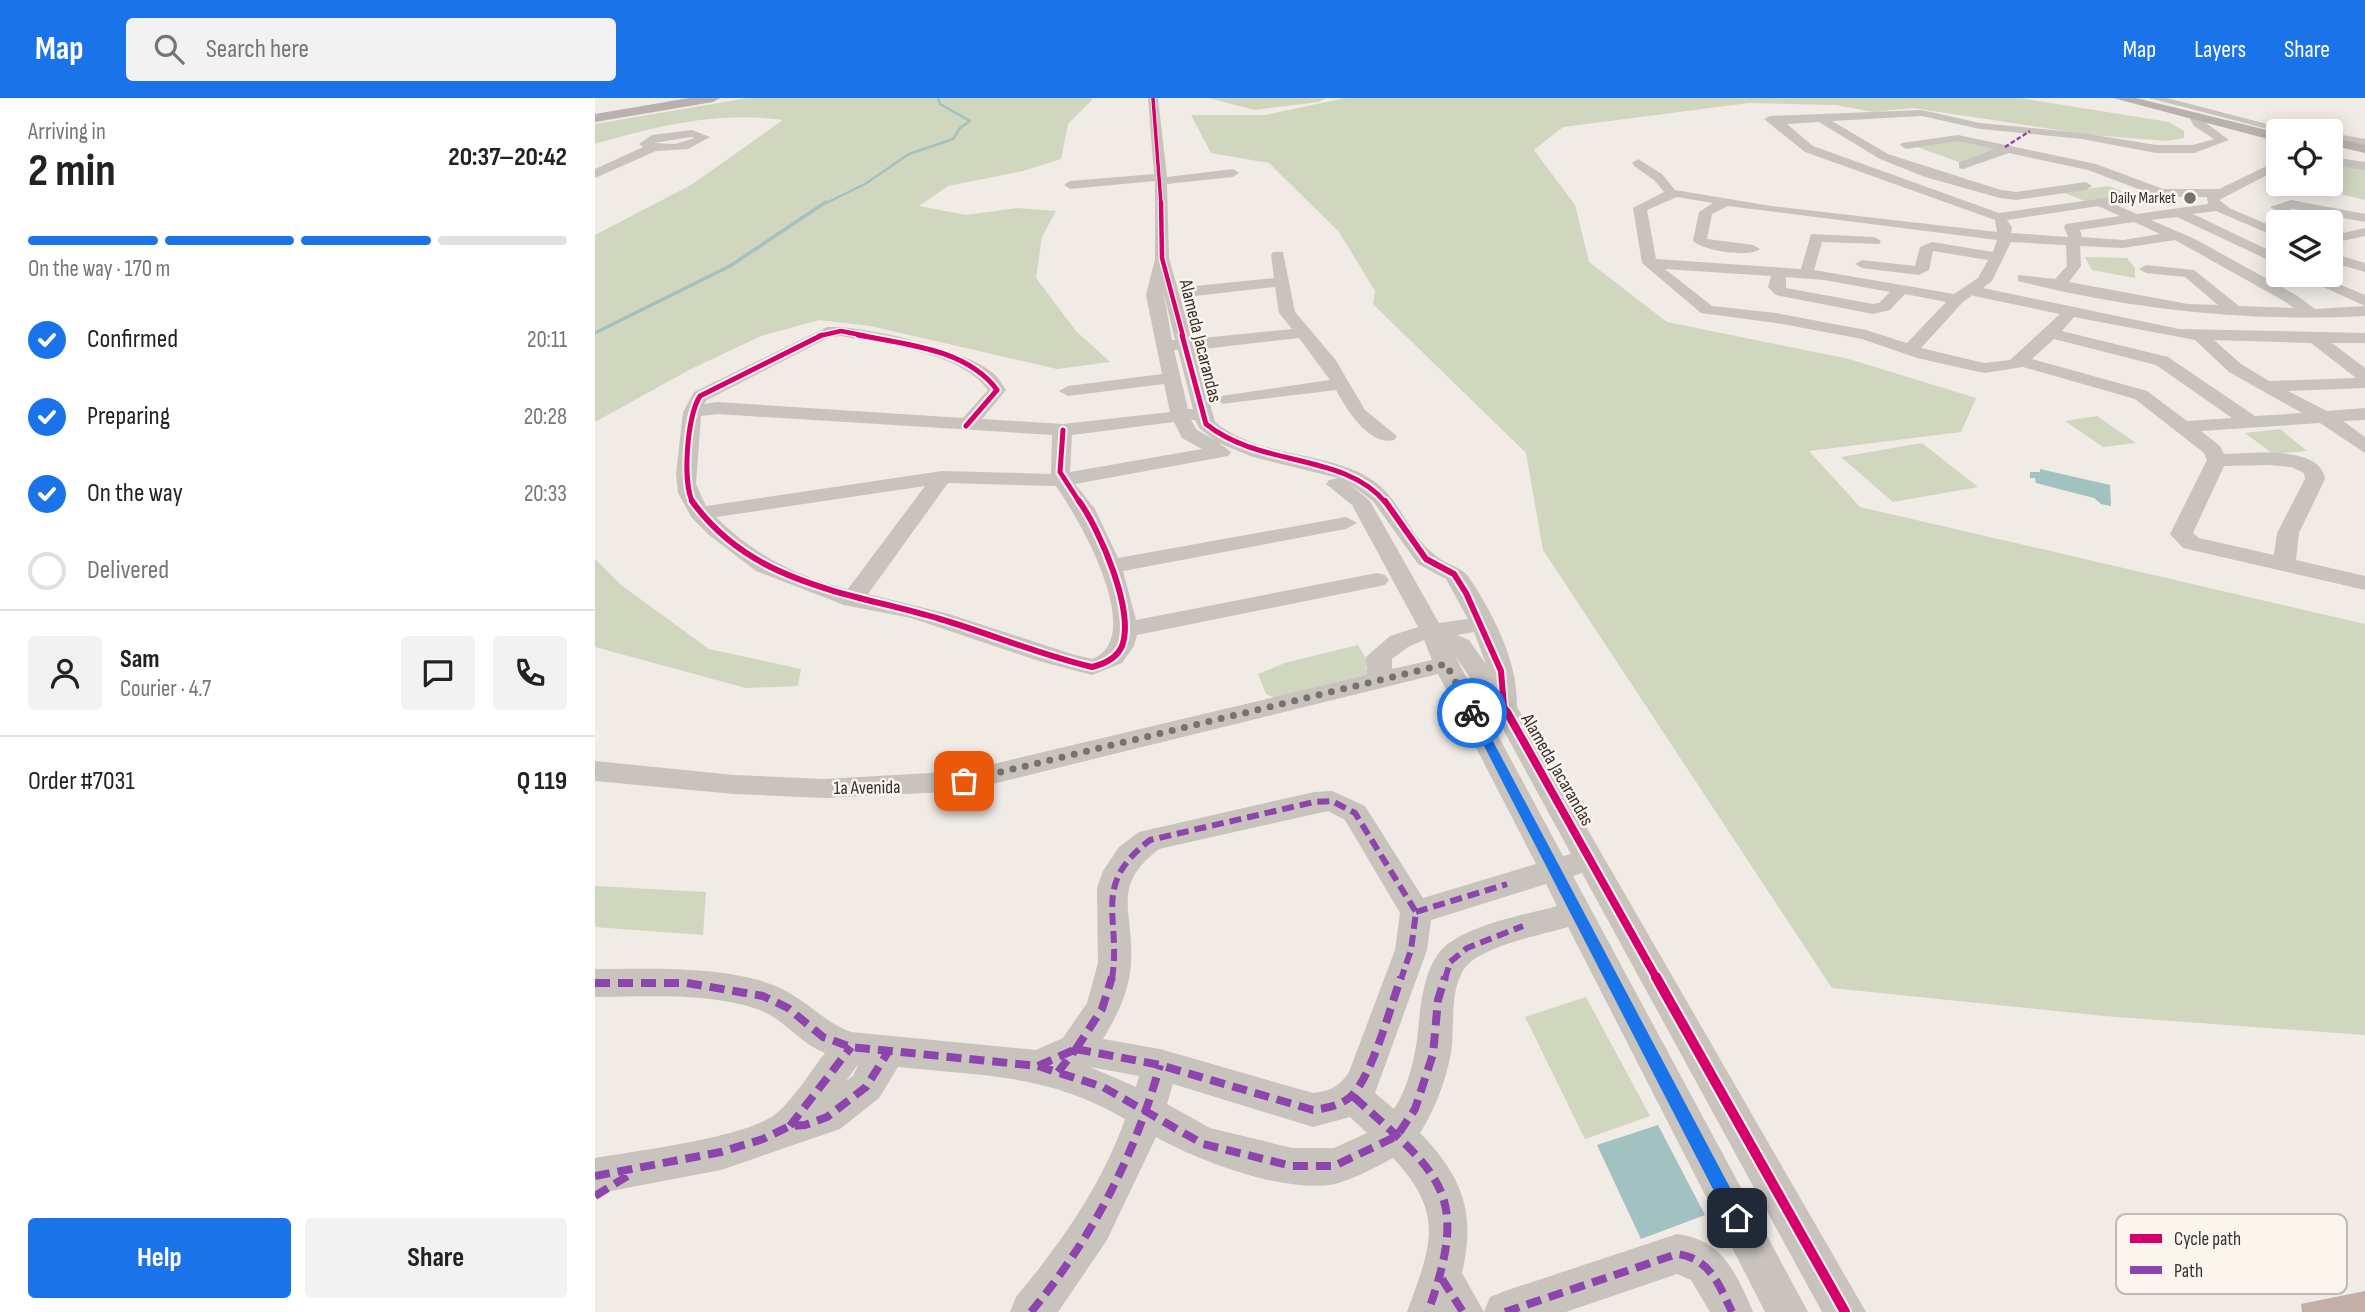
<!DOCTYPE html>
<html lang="en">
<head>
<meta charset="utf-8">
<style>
	body { margin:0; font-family:"Sofia Sans Condensed",sans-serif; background:#f2f2f2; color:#222; height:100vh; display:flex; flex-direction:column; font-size:26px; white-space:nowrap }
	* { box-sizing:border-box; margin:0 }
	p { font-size:23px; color:#767676 }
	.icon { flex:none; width:38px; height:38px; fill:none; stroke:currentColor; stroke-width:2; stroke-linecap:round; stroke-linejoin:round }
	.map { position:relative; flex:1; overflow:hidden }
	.sheet { display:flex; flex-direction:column; background:#fff; width:595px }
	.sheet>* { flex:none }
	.tools { position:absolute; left:1671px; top:21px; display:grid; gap:14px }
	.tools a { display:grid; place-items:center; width:77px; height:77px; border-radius:7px; background:#fff; box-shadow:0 4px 18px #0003; font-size:35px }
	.pin { position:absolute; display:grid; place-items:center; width:60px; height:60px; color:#fff; margin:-30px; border-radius:14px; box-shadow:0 4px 10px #0006 }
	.courier { position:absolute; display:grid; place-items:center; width:70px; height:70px; margin:-35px; border:5px solid #1a73e8; border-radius:50%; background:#fff; color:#222; box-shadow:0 2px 9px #0007 }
	.overview em { font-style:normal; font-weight:700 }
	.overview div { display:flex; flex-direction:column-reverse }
	.overview { display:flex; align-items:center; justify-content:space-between; height:119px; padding:0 28px }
	h1 { font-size:46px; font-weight:700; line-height:52px }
	.bar { display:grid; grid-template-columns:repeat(4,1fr); gap:10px 7px; align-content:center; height:84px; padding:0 28px }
	.bar i { height:9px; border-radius:5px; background:#e0e0e0 }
	.bar .selected { background:#1a73e8 }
	.bar p { grid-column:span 4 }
	.line { display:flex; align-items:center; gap:18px; padding:0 28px; border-top:2px solid #e0e0e0 }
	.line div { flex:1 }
	.round { display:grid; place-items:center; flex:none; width:74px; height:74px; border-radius:7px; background:#f2f2f2 }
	ol { padding:0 28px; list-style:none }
	li { display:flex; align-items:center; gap:21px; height:77px }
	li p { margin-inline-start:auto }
	li .icon { padding:7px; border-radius:50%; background:#1a73e8; color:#fff; stroke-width:4 }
	li:last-child { color:#767676 }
	li i { width:38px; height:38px; border:4px solid #e0e0e0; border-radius:50% }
	.primary-button { display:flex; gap:14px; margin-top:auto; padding:14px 28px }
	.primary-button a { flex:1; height:80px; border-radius:7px; background:#1a73e8; color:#fff; font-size:28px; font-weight:700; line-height:80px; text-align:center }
	.primary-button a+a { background:#f2f2f2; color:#222 }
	header { display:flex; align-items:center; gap:42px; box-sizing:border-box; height:98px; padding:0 35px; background:#1a73e8; color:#fff }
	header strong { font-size:33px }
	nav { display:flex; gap:38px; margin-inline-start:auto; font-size:24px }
	.search { width:490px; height:63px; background:#f2f2f2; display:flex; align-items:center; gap:18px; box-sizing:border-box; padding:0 24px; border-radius:7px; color:#767676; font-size:26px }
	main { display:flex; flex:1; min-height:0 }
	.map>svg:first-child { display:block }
</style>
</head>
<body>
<header>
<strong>Map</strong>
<div class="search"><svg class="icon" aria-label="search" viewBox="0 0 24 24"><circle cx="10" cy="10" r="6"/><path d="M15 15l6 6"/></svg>Search here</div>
<nav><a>Map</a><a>Layers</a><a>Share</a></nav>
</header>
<main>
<section class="sheet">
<div class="overview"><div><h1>2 min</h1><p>Arriving in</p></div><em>20:37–20:42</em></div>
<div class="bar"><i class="selected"></i><i class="selected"></i><i class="selected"></i><i></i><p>On the way · 170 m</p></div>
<ol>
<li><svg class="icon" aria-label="check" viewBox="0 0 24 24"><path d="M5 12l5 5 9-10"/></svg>Confirmed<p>20:11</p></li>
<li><svg class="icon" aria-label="check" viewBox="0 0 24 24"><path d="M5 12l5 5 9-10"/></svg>Preparing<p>20:28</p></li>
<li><svg class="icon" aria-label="check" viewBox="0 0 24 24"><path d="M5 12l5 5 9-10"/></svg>On the way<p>20:33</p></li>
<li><i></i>Delivered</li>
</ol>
<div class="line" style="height:126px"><a class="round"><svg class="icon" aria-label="person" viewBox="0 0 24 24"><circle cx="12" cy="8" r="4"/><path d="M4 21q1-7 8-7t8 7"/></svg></a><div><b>Sam</b><p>Courier · 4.7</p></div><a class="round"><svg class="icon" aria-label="chat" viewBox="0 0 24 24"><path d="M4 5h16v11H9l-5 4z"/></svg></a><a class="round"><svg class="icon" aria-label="phone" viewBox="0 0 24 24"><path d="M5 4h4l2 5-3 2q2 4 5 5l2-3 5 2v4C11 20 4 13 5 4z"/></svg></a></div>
<div class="line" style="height:91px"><div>Order #7031</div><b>Q 119</b></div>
<div class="primary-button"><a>Help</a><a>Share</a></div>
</section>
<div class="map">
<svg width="1770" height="1214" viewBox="0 0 1770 1214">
	<rect width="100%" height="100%" fill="#f0ebe5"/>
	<path fill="#d1d6bf" d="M 153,0 L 496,0 L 497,2 L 473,26 L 466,61 L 428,73 L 353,88 L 324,108 L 371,117 L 422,110 L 461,113 L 447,139 L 441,180 L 481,233 L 515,264 L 462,271 L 275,228 L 224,222 L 166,238 L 94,272 L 0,324 L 0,137 L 96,87 L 188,22 C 124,13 61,28 0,46 L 0,26 Z
		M 614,0 L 731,0 L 724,4 L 659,12 Z
		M 750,0 L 1425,0 L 1574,24 L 1589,33 L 1589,40 L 1572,43 L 1497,37 L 1318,10 L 1278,14 L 1241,7 L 1154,5 L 968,29 L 939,52 L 980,107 L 994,164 L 1072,224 L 1254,261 L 1381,300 L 1366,334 L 1214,353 L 1265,409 L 1770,526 L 1770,937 L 1509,918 L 1237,890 L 948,452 L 931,355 L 778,206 L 780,193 L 744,134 L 674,65 L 616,55 L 596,17 L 670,17 Z
		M 1364,42 L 1404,50 L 1364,64 L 1322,49 Z
		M 1736,65 L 1770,70 L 1770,102 L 1709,87 L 1736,86 Z
		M 1514,88 L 1535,97 L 1490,103 L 1467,94 Z
		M 1490,159 L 1532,160 L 1540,170 L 1540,180 L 1497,172 Z
		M 1502,318 L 1541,345 L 1508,349 L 1470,323 Z
		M 1685,331 L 1712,353 L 1678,356 L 1650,335 Z
		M 1327,345 L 1383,389 L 1298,404 L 1246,359 Z
		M 0,461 L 26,487 L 114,551 L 206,571 L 203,588 L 151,590 L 0,549 Z
		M 763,547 L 775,567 L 770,569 L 774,577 L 681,600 L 671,596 L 663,576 L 690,565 Z
		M 0,788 L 111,794 L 108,837 L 0,829 Z
		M 991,899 L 1055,1018 L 990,1041 L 930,919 Z"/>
	<path fill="#a1c2c1" d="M 1445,371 L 1515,387 L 1516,408 L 1506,406 L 1499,400 L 1441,385 L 1440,380 L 1435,380 L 1435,374 L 1445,374 Z
		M 1063,1027 L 1110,1117 L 1046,1141 L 1002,1047 Z"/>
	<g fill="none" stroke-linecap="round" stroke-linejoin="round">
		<path stroke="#a1c2c1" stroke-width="2.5" d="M 229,106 L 270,86 L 314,56 L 358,41 L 365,30 L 375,23 L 345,6 L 343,0"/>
		<path stroke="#a1c2c1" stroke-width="3.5" d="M 0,235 L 135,168 L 231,104"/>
	</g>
	<path fill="#c3afa7" d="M 1770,1193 L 1770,1214 L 1707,1214 L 1706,1206 Z"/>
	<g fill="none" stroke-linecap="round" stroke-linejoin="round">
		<path fill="#c9c3be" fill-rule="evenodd" d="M 553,0 L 563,0 L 572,79 L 638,71 L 644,75 L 638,79 L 572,86 L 574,160 L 597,241 L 697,231 L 684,215 L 680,189 L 600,198 L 592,193 L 600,188 L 679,180 L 676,157 L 678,154 L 688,154 L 700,214 L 740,261 L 770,312 L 802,338 L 799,342 C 773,348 751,310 741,292 L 627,306 L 624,302 L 627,298 L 633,297 L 735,282 L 704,240 L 600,252 L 620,324 C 660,356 710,353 756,371 C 808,391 805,430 841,458 C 852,467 863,467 873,478 C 898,515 923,563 922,609 L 1271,1214 L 1227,1214 L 987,775 L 978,778 L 1213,1214 L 1170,1214 L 973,829 C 947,837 885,848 869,871 C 854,894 860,929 856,955 C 851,982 840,1012 825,1035 C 868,1079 881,1115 867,1175 L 889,1214 L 895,1199 L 910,1193 L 1082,1136 C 1127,1141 1142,1176 1158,1214 L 1115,1214 L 1096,1182 L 1082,1176 L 971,1214 L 812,1214 C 836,1148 851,1116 798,1060 C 781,1069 759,1081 740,1086 C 691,1096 603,1063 561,1039 L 512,1142 L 463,1214 L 415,1214 L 421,1199 C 466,1145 507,1087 530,1021 C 454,976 388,978 303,969 L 284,1000 L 245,1031 L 126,1072 L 0,1096 L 0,1060 C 40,1053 157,1039 183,1014 C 201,998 215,974 230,955 C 204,945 189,920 162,911 C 111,894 53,899 0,899 L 0,871 C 55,871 132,867 183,889 C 210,901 229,924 256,934 L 441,952 L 468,940 L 492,905 L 503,865 L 502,790 L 508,773 L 524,749 L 544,734 L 719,694 L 737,693 L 770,708 L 828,800 L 941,766 L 843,576 L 369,693 L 230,700 L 139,696 L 0,683 L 0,663 L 139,677 L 230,681 L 369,673 L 772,577 L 771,559 L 795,538 L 823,529 L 757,407 L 731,386 L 734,382 L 743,380 L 658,359 L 624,345 L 636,354 L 633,358 L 480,386 L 500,411 L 523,460 L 751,419 L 762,425 L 751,431 L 528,473 L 541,522 L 782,475 L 790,477 L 794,482 L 790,487 L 542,537 L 539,548 L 527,565 L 497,577 L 444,563 L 316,520 L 249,507 L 161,473 L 114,437 L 97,420 L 83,395 L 81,376 L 88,314 L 99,294 L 232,229 C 268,227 371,251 398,275 C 403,279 407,286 411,292 L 387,321 L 468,326 L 575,314 L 569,286 L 473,298 L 464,293 L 473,288 L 567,276 L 551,197 L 560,161 L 560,83 L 475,91 L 469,87 L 475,83 L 559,76 ZM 568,192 L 580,242 L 577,242 ZM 246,238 C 289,247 366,254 393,292 L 368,320 L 122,304 L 109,306 L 112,302 L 235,239 ZM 579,252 L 583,252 L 598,311 L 593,311 ZM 122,316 L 457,337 L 456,376 L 347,373 L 111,408 L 101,386 L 106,318 ZM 596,322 L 600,322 L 604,330 L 620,342 L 602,332 ZM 579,324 L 587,340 L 607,351 L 475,374 L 477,337 ZM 752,384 L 778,403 L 823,466 L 851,481 L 873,521 L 844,525 L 775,403 ZM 353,385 L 461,388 C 483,419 553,539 497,561 L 480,557 L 354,516 L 273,496 ZM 330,388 L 253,491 C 202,479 158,456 121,419 ZM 879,534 L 891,566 L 874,542 L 862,537 ZM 829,542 L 837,562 L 797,571 L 797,561 L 813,549 ZM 860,558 L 897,611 L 976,756 L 968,758 ZM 733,713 L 750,722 L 805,815 L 800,852 L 754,974 C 744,989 735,993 718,995 L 565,951 L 508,941 C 522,918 535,892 536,864 C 539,812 515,789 564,751 ZM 951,786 L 962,808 C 930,817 863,828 843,856 C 828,877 825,910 823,934 C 820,960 813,990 799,1011 L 780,995 L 832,852 L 836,822 ZM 264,965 L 258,978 L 251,983 ZM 495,969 L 544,978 L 541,989 ZM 578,986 L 718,1029 L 755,1019 L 772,1035 L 739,1050 L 697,1050 L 615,1030 L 572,1006 Z
			M 1554,0 L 1572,0 L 1699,33 L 1684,34 Z
			M 1327,12 L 1385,25 L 1487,35 L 1561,47 L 1598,47 L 1619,41 L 1599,28 L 1594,19 L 1599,16 L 1634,42 L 1599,55 L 1561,55 L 1487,41 L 1385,31 L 1327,18 L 1237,23 L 1293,56 L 1406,92 L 1421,94 L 1491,84 L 1497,88 L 1491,92 L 1421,102 L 1405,100 L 1330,79 L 1285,61 L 1224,24 L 1192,26 L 1218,48 L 1404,115 L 1551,94 L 1493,72 L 1414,55 L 1368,71 L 1364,70 L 1364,64 L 1400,51 L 1363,43 L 1311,51 L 1305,47 L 1307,45 L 1363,37 L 1501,66 L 1568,91 L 1624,91 L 1684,62 L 1684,71 L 1624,102 L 1636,111 L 1684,131 L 1684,140 L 1621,113 L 1598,116 L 1684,157 L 1684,167 L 1582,119 L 1556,122 L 1600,141 L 1701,197 L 1720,211 L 1770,208 L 1770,218 C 1653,224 1537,212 1423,183 L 1423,177 L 1460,181 L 1472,168 L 1471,147 L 1416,144 L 1397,183 L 1388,190 L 1584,231 L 1770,235 L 1770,245 L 1737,245 L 1770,270 L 1770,290 L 1693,293 L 1732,313 L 1770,310 L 1770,322 L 1748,323 L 1770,339 L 1770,355 L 1725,325 L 1606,333 L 1625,348 L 1629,356 C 1655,355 1726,347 1730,381 L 1704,435 L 1701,462 L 1770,478 L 1770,492 L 1588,450 L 1575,436 L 1612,362 L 1609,355 L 1540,301 L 1428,269 L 1389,275 L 1322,260 L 1267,241 L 1181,225 L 1106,215 L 1047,165 L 1038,110 L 1069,94 L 1059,82 L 1039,68 L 1037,65 L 1043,61 L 1067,76 L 1080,92 L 1176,108 L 1402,134 L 1400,122 L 1210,54 L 1169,21 L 1175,18 ZM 1082,99 L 1118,105 L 1104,114 L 1098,143 C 1109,153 1154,160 1165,151 L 1158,147 L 1112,141 L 1117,116 L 1133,108 L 1402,142 L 1398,154 L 1337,144 L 1325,149 L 1320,168 L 1267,162 L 1260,166 L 1267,170 L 1324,177 L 1334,172 L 1338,153 L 1393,162 L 1383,180 L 1359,196 L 1219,172 L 1227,144 L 1284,146 L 1286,143 L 1279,139 L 1216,136 L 1206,171 L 1061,161 L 1052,112 ZM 1568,99 L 1612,99 L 1613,106 L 1542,116 L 1519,106 ZM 1503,108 L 1525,118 L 1471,126 L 1469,129 L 1473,139 L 1416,135 L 1417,129 L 1412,122 ZM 1539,124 L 1565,136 L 1528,142 L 1487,139 L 1485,132 ZM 1580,142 L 1689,203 L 1699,210 L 1644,208 L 1599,172 L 1551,167 L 1544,171 L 1551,175 L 1590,179 L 1623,207 L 1593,206 L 1474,184 L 1486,168 L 1485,148 L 1528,150 ZM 1070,171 L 1176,178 L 1173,189 L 1181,197 L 1278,216 L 1295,212 L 1310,196 L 1351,204 L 1312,245 L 1271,232 L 1181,215 L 1117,208 ZM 1191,179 L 1229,182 L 1295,194 L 1284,205 L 1278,206 L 1191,190 ZM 1378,197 L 1379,198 L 1465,216 L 1415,262 L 1389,265 L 1326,250 L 1368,204 ZM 1479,219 L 1600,242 L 1634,274 L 1707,315 L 1660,318 L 1573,259 L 1467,233 ZM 1459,241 L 1561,267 L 1637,320 L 1592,323 L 1552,293 L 1437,261 ZM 1619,242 L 1716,245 L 1761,280 L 1674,283 L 1646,266 ZM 1674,367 L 1696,369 L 1709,375 L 1710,381 L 1682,435 L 1679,457 L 1604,440 L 1598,435 L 1629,368 Z
			M 97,32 L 115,39 L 93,51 L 61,53 L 0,80 L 0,71 L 48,49 L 44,46 L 57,37 ZM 96,39 L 100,40 L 80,46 L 59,45 Z
			M 1736,35 L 1770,41 L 1770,47 L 1736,41 Z
			M 1736,59 L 1770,64 L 1770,72 L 1736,67 Z
			M 1696,102 L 1770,116 L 1770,124 L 1694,110 L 1717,124 L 1700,124 L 1675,109 Z
			M 1770,130 L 1770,138 L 1747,143 L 1736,140 L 1736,131 L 1748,135 Z
			M 1736,155 L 1770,165 L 1770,174 L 1736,164 Z
			M 1702,177 L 1722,177 L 1770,197 L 1770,208 Z"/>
		<path fill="#b8b1ad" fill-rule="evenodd" d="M 94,0 L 125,0 L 118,4 L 0,24 L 0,16 Z
			M 1518,0 L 1541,0 L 1684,35 L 1684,44 Z
			M 1736,39 L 1770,47 L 1770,55 L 1736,47 Z"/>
		<path stroke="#8e44ad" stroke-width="2.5" stroke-dasharray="4.5 2.5" stroke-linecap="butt" d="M 1410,49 L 1435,33"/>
		<path stroke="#8e44ad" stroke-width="6" stroke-dasharray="12 6" stroke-linecap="butt" d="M 821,814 L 912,786
			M 517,881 C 527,819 495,788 555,742 L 719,704 L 737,703 L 760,715 L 821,814 L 816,852 L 806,881
			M 850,881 L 855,864 L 872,850 L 928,828"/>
		<path stroke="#8e44ad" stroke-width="8" stroke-dasharray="15 8" stroke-linecap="butt" d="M 0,885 L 92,885 L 168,898 L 193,910 L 228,939 L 256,949 L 443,968 L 508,989 L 608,1046 L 697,1068 L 739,1068 L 802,1038 L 820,1011 L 838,956 L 843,902 L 850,879
			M 481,951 L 507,911 L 517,879
			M 481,951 L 565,967 L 718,1012 C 731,1010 744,1008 754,1000 C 776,983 796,907 806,879
			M 443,968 L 481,951
			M 463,974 L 481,951
			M 759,999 C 846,1078 876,1094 833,1214
			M 195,1028 L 256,949
			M 0,1078 L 126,1054 L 168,1041 L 195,1028 L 210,1027 L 232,1019 L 271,989 L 293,954
			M 0,1098 L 39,1074
			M 847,1181 L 868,1214
			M 436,1214 C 497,1140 539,1060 565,967
			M 910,1214 L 1082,1156 C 1115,1160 1124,1187 1137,1214"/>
		<g stroke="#fbf5ee" stroke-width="5">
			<path id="cycleway-far5" d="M 558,0 L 566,106"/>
		</g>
		<g stroke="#fbf5ee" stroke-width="7">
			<path id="cycleway-far4" d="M 566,104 L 567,160 L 588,238
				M 224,238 L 246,233 L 271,238"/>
		</g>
		<g stroke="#fbf5ee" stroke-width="9">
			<path id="cycleway-far3" d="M 263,237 C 309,246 372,251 402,292 L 371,328
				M 587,237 L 611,326 C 666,370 749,354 791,405
				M 468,332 L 465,374 L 485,405
				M 98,405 C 87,385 92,317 105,298 L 227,237"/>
		</g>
		<g stroke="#fbf5ee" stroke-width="10">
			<path id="cycleway-far2" d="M 97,403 C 157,487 254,494 345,521 C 396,536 445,557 497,569 C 509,566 522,560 527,548 C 540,513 505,432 484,403
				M 790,403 L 831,461 L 859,476 L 871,495 L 906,573 L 909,609 L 913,615"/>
		</g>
		<g stroke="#fbf5ee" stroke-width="12">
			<path id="cycleway-far1" d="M 912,614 L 1062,881"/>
		</g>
		<g stroke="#fbf5ee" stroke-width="14">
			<path id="cycleway" d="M 1061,879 L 1250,1214"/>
		</g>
		<use href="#cycleway-far5" stroke="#d6006c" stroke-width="3.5"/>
		<use href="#cycleway-far4" stroke="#d6006c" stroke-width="4.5"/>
		<use href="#cycleway-far3" stroke="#d6006c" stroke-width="5"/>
		<use href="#cycleway-far2" stroke="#d6006c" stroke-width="6"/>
		<use href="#cycleway-far1" stroke="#d6006c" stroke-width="8"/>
		<use href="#cycleway" stroke="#d6006c" stroke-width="10"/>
	</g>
	<path fill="#1a73e8" d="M 877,612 L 883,615 L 1148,1114 L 1151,1120 L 1148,1126 L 1136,1126 L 872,615 Z"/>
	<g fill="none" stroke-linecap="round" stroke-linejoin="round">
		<path stroke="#7a716c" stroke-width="7" stroke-dasharray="0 12.6" d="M 369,683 L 851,566 L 877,615"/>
	</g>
	<circle fill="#7a716c" stroke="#fbf5ee" stroke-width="2.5" cx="1595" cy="100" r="7"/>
	<g text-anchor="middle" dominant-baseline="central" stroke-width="5" stroke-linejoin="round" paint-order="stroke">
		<g font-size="16" fill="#3b302b" stroke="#fbf5ee" text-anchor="end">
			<text x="1581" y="100">Daily Market</text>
		</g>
		<g font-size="19" fill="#3b302b" stroke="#fbf5ee">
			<text transform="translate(605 243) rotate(76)">Alameda Jacarandas</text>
			<text transform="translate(962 672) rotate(60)">Alameda Jacarandas</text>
			<text transform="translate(272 690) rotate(-1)">1a Avenida</text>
		</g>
	</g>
	<rect x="1521" y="1116" width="231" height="80" rx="10" fill="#fbf5ee" stroke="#c1bab4" stroke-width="2"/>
	<rect x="1535" y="1136" width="32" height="9" fill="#d6006c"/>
	<rect x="1535" y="1168" width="32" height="8" fill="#8e44ad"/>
	<g font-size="19" fill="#3b302b">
		<text x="1579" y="1147">Cycle path</text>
		<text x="1579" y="1179">Path</text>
	</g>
</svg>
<div class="tools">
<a><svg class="icon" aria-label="locate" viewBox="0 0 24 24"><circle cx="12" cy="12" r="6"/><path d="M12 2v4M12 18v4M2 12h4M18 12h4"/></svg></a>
<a><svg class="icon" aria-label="layers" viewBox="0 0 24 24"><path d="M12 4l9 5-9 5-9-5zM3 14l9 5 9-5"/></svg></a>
</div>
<div class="pin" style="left:369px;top:683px;background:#ea580c"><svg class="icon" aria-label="bag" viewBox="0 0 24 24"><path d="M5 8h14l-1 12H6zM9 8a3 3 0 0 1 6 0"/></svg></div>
<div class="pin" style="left:1142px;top:1120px;background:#1f2937"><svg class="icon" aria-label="home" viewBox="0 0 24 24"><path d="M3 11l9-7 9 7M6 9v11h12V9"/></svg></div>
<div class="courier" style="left:877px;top:615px"><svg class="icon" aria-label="bike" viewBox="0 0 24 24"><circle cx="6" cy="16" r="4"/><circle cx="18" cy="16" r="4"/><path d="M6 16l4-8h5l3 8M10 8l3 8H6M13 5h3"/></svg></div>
</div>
</main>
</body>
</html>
